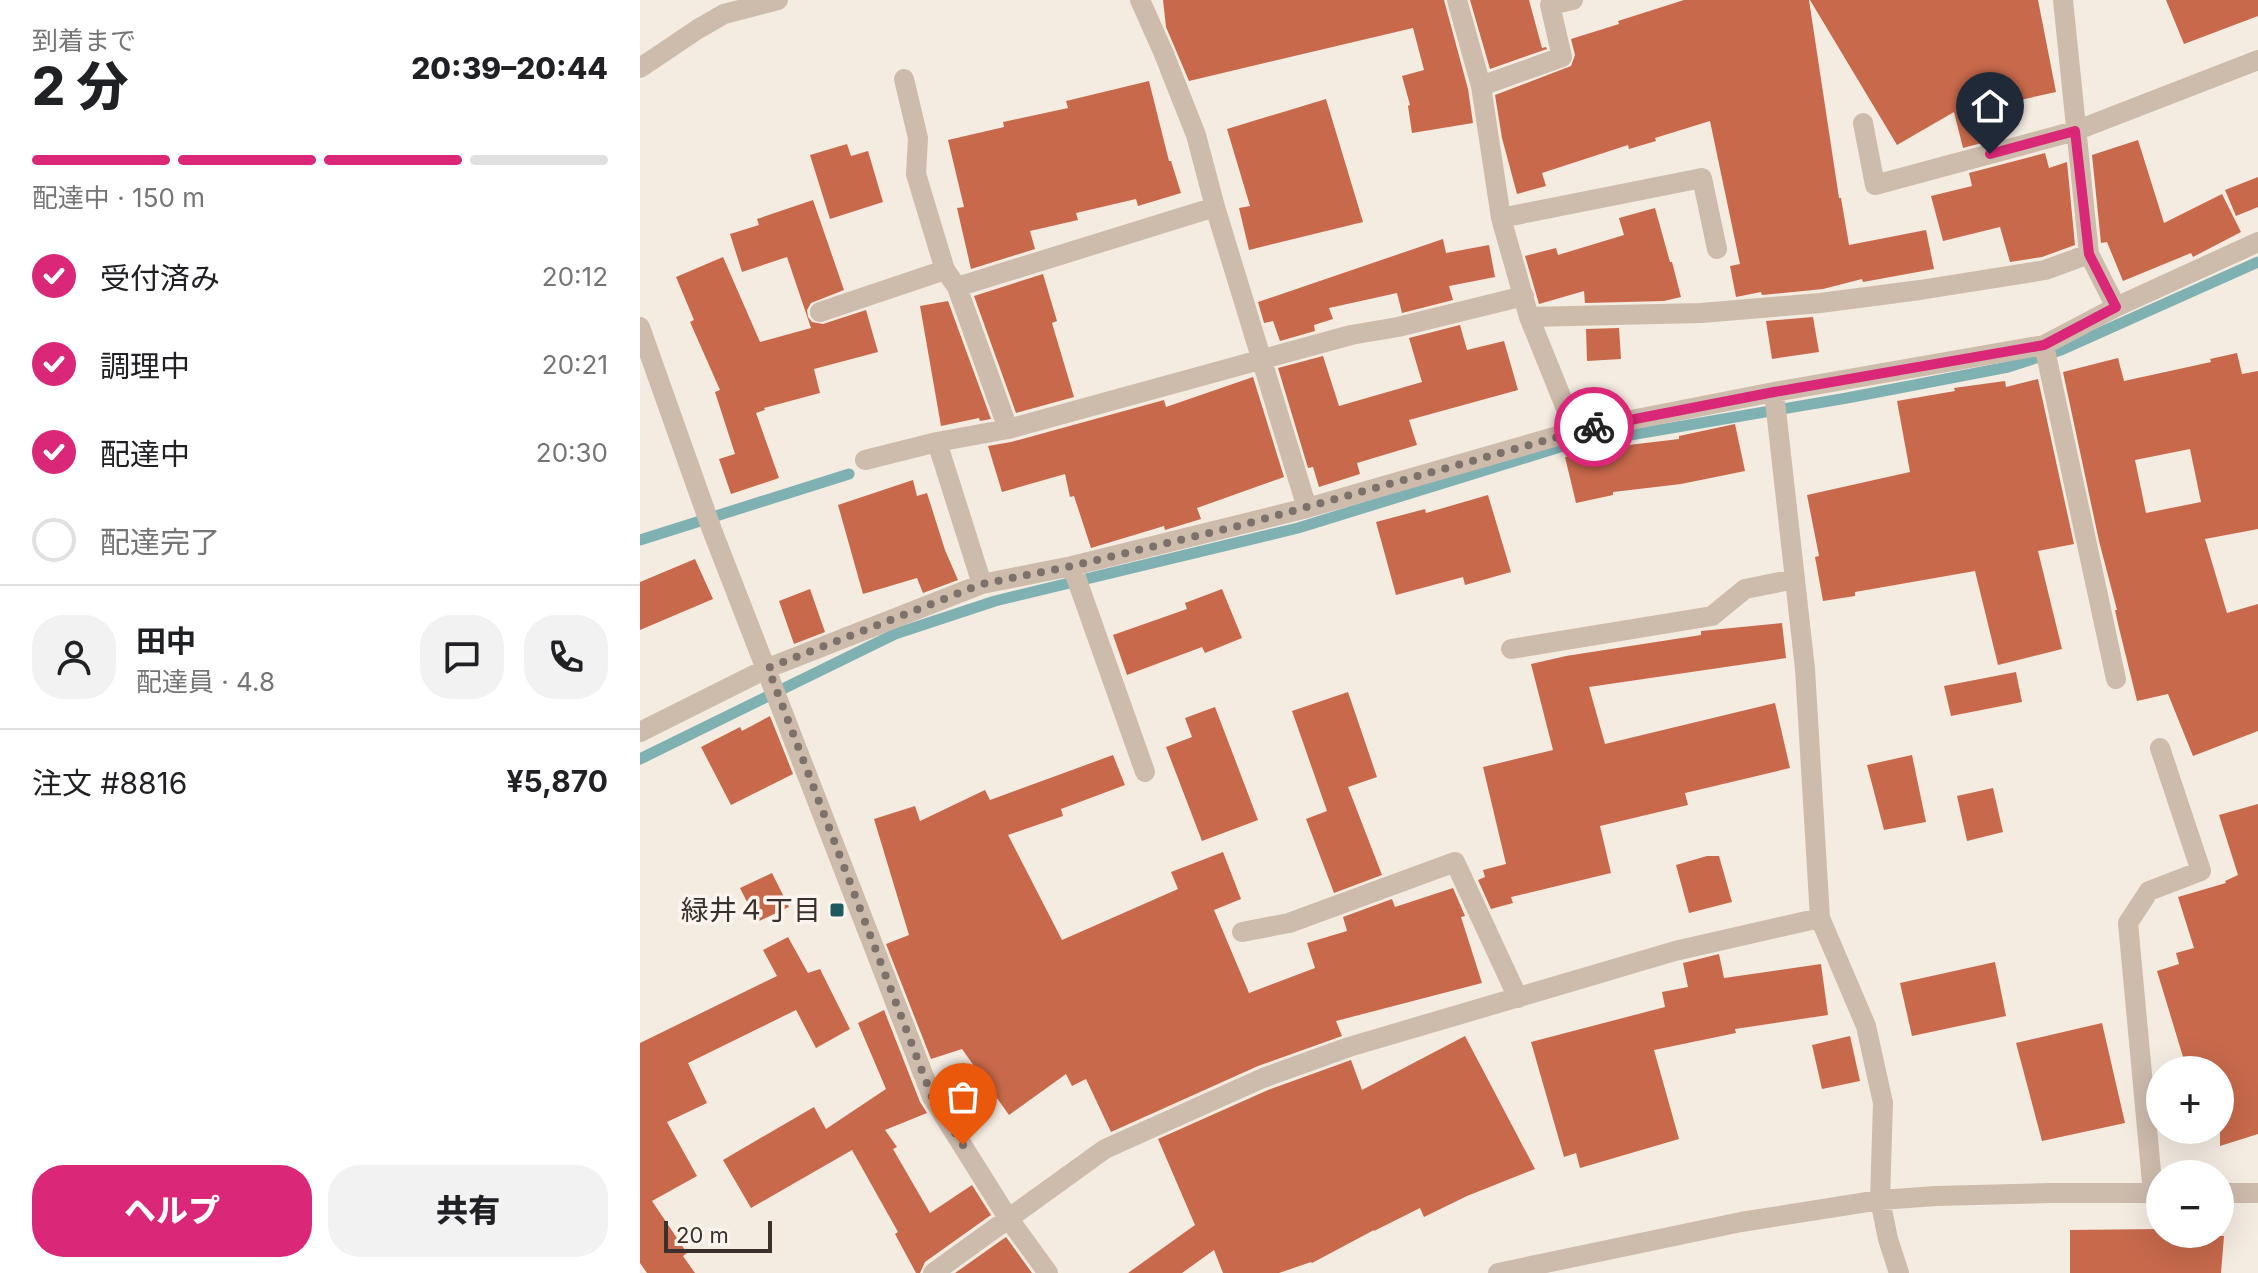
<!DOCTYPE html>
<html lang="ja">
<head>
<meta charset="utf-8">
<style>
	body { margin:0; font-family:Inter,"Noto Sans JP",sans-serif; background:#f2f2f2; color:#202124; height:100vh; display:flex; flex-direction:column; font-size:30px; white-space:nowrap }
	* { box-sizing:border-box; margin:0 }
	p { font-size:26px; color:#757577 }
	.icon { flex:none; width:44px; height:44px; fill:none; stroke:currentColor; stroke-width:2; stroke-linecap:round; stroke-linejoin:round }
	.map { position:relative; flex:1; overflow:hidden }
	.drawer { display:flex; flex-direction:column; background:#fff; width:640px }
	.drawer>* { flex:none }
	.buttons { position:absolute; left:1506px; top:1056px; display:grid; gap:16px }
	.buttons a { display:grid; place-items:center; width:88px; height:88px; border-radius:50%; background:#fff; box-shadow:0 8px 32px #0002; font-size:40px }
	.scale { position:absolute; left:24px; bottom:20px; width:108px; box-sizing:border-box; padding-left:8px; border:4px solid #3b302b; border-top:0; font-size:22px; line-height:28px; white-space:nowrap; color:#3b302b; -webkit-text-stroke:6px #fbf5ee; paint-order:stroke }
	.pin { position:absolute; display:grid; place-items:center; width:68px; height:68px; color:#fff; margin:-82px -34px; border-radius:50% 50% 50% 0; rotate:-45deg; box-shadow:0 0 8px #0007 }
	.pin .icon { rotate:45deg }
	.courier { position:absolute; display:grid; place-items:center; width:80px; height:80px; margin:-40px; border:6px solid #db2777; border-radius:50%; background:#fff; color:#222; box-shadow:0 2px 10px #0007 }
	.head em { font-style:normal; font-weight:800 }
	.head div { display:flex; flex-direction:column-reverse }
	.head { display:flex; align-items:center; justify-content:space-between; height:136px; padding:0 32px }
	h1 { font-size:52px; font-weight:800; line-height:60px }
	.bar { display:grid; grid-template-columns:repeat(4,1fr); gap:12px 8px; align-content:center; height:96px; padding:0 32px }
	.bar i { height:10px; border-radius:6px; background:#e0e0e0 }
	.bar .selected { background:#db2777 }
	.bar p { grid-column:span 4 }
	.line { display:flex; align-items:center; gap:20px; padding:0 32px; border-top:2px solid #e0e0e0 }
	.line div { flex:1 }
	.round { display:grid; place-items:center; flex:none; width:84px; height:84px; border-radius:32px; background:#f2f2f2 }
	ol { padding:0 32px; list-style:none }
	li { display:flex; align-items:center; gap:24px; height:88px }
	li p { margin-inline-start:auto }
	li .icon { padding:8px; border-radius:50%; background:#db2777; color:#fff; stroke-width:4 }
	li:last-child { color:#757577 }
	li i { width:44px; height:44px; border:4px solid #e0e0e0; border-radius:50% }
	.button { display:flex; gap:16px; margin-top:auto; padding:16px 32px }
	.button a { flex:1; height:92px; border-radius:32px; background:#db2777; color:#fff; font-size:32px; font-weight:800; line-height:92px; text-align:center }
	.button a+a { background:#f2f2f2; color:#202124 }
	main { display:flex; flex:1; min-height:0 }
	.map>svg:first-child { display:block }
</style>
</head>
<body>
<main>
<section class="drawer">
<div class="head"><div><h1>2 分</h1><p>到着まで</p></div><em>20:39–20:44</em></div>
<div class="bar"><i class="selected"></i><i class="selected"></i><i class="selected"></i><i></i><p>配達中 · 150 m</p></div>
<ol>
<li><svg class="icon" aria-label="check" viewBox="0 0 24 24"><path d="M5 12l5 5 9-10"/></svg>受付済み<p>20:12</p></li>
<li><svg class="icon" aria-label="check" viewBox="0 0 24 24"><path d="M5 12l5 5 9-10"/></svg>調理中<p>20:21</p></li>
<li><svg class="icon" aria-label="check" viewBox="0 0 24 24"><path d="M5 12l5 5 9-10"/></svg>配達中<p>20:30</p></li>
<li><i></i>配達完了</li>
</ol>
<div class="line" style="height:144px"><a class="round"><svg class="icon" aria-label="person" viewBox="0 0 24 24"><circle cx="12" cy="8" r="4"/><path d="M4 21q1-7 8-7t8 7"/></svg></a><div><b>田中</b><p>配達員 · 4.8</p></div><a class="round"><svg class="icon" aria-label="chat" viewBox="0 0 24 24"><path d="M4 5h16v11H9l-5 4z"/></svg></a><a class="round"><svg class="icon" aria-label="phone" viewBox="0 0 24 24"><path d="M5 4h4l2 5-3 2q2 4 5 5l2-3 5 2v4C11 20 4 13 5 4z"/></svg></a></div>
<div class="line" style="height:104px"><div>注文 #8816</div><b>¥5,870</b></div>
<div class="button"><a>ヘルプ</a><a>共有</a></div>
</section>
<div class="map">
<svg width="1618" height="1273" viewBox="0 0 1618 1273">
	<rect width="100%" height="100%" fill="#f4ebe1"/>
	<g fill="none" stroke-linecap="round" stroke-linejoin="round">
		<path stroke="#7fb0b2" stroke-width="11" d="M 0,540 L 209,474
			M 0,759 L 255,634 L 355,601 L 658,528 L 920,447 L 1207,398 L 1368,367 L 1421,350 L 1618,262"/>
	</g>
	<path fill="#c8694b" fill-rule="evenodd" d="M 523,0 L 804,0 L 828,89 L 833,123 L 772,133 L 768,106 L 770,105 L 762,76 L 784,70 L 773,28 L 549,81 L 526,27 Z
		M 830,0 L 889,0 L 902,48 L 906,47 L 907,49 L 850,69 Z
		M 1044,0 L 1169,0 L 1199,198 L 1201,198 L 1209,245 L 1286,230 L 1294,269 L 1223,282 L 1222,279 L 1183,289 L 1122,295 L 1121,292 L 1096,297 L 1090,266 L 1100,264 L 1070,121 L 1015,138 L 1016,141 L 989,149 L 988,145 L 902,173 L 906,186 L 877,194 L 862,138 L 855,95 L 931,66 L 935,55 L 931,39 L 979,24 L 978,21 Z
		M 1170,0 L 1398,0 L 1416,92 L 1344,108 L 1353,140 L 1323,148 L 1314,112 L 1257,145 Z
		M 1526,0 L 1618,0 L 1618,16 L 1544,44 Z
		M 509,81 L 529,161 L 531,161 L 541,193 L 498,206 L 496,199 L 436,213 L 438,220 L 390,231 L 395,249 L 331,269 L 317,208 L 324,207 L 308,140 L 364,127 L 363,122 L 428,108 L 426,101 Z
		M 686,99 L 723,222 L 609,250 L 599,208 L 610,206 L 587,129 Z
		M 1498,140 L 1524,223 L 1582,194 L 1601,232 L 1553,257 L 1551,253 L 1483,281 L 1467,242 L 1461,243 L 1452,155 Z
		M 207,144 L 211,156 L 228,151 L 243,202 L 190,219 L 170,155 Z
		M 1405,153 L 1409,168 L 1427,162 L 1435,245 L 1402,257 L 1370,262 L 1360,227 L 1303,241 L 1291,196 L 1332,186 L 1329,173 Z
		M 1618,177 L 1618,207 L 1596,216 L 1585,190 Z
		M 173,200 L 204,290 L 171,303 L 167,310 L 168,317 L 172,322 L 183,324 L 226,310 L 238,352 L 174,369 L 180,393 L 124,408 L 125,410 L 116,413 L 139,478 L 91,494 L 79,459 L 95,454 L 75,392 L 80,390 L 50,322 L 54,320 L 36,277 L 83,257 L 120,342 L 171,328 L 147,257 L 102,272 L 90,234 L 119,225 L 117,219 Z
		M 1015,208 L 1030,262 L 1032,262 L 1041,297 L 1024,301 L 945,303 L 944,291 L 899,304 L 885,256 L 916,248 L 918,255 L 984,235 L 979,218 Z
		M 803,239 L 806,253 L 849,245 L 855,277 L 809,286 L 813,300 L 762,313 L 757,293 L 689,308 L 693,319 L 674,325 L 675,331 L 640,341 L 633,321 L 624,323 L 618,302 Z
		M 403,274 L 417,321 L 412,323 L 434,397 L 376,413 L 334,296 Z
		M 308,301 L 351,419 L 340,421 L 339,418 L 301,426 L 280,306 Z
		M 1173,317 L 1179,352 L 1132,359 L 1126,321 Z
		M 820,325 L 827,350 L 864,341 L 878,390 L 769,420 L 777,445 L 717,463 L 720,474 L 679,487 L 673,467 L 668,468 L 638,368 L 683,356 L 699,406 L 782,382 L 769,338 Z
		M 979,328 L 981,359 L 947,361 L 946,329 Z
		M 1597,353 L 1602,374 L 1618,371 L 1618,529 L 1565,539 L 1587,613 L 1618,604 L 1618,731 L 1553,756 L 1528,694 L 1497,701 L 1478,624 L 1475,610 L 1477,610 L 1459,541 L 1423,372 L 1478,358 L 1484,381 L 1571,362 L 1570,359 ZM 1550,449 L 1561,502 L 1506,513 L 1495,460 Z
		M 613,377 L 644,477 L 557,508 L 561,519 L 525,530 L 524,526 L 451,548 L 434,496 L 430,497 L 425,474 L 362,492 L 348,446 L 371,442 L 524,400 L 526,407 Z
		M 1398,379 L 1434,544 L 1398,551 L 1422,649 L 1358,665 L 1335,571 L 1215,592 L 1215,596 L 1183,601 L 1175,557 L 1179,556 L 1167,495 L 1270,472 L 1257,401 L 1315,391 L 1314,388 L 1365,381 L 1366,387 Z
		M 1095,424 L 1105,471 L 1041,484 L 973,492 L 973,495 L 936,503 L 925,457 L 972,447 L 1039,439 L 1039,436 Z
		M 273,480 L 277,496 L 287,493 L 305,550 L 318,580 L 283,593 L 277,578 L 223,594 L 198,505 Z
		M 848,495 L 871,572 L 825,585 L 823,577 L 756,595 L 736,522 L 785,509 L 786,513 Z
		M 55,559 L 73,599 L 0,630 L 0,582 Z
		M 170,589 L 185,632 L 154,644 L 139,601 Z
		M 582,589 L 602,638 L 565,653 L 562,647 L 487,675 L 473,635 L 547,609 L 545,603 Z
		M 1142,623 L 1146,658 L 949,687 L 965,744 L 1135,703 L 1150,768 L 1045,793 L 1048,805 L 960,826 L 971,873 L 871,897 L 873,903 L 851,909 L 838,880 L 845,877 L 843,870 L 866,864 L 843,767 L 913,750 L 891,664 L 926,656 L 1061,635 L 1061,631 Z
		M 1376,672 L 1382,702 L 1311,716 L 1304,686 Z
		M 708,692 L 737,777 L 708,787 L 742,875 L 694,893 L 666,819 L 687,811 L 652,711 Z
		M 575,707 L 618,820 L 562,841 L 526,747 L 552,737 L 545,718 Z
		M 130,716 L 153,774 L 91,805 L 61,747 L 100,727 L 102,731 Z
		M 473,755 L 485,785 L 421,809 L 423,816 L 368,835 L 422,940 L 538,889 L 531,872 L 583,852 L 601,899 L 574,910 L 609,993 L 675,968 L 667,943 L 707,931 L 703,917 L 752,899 L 755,907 L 813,888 L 825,916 L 821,917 L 842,983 L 696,1021 L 702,1036 L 618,1066 L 471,1132 L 446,1079 L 432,1086 L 426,1074 L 369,1115 L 322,1049 L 291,1059 L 246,944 L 269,935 L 234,819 L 275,806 L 280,821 L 345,790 L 350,800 Z
		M 1272,755 L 1286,822 L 1244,830 L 1227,765 Z
		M 1353,788 L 1363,832 L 1327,841 L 1317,796 Z
		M 1618,804 L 1618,1134 L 1580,1146 L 1580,1070 L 1547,1070 L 1517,971 L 1539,964 L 1536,953 L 1554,948 L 1538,897 L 1586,883 L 1585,881 L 1598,875 L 1579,815 Z
		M 1067,856 L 1079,856 L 1092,902 L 1049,913 L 1036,865 Z
		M 132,873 L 149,907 L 117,922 L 100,888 Z
		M 148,937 L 168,973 L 180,969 L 210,1029 L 176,1048 L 156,1010 L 48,1063 L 67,1103 L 27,1122 L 57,1176 L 12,1201 L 47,1253 L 43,1256 L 55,1273 L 7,1273 L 0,1263 L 0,1043 L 137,976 L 123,950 Z
		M 1079,954 L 1084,978 L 1181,964 L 1188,1015 L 1095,1029 L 1096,1033 L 1014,1050 L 1039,1139 L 940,1168 L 936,1153 L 924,1157 L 891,1042 L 1025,1007 L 1022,992 L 1048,987 L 1043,963 Z
		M 1355,962 L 1366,1016 L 1272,1036 L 1260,983 Z
		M 244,1010 L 280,1102 L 287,1113 L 245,1130 L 257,1147 L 253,1149 L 290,1213 L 332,1185 L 351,1215 L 285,1262 L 280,1273 L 276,1273 L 255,1234 L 258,1232 L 212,1150 L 111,1208 L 83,1160 L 174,1107 L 186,1129 L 246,1089 L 218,1023 Z
		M 1462,1023 L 1485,1123 L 1402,1141 L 1376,1043 Z
		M 825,1036 L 895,1169 L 827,1196 L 784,1217 L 780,1208 L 734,1231 L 734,1230 L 672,1263 L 671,1262 L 639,1273 L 583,1273 L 574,1250 L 542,1273 L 488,1273 L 555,1225 L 518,1139 L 628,1090 L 711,1060 L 722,1090 Z
		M 1210,1036 L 1220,1081 L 1182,1089 L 1172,1045 Z
		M 1520,1229 L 1520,1234 L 1584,1236 L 1581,1273 L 1430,1273 L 1430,1230 Z
		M 366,1237 L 392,1273 L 315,1273 Z"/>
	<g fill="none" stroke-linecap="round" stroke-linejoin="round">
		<path stroke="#cdbbac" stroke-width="20" d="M 500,0 L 524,54 L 556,135 L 575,207 L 667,508
			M 817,0 L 841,86 L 861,218 L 889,317 L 935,431
			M 1423,0 L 1449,254 L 1476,307
			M 0,68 L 58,29 L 84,14 L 138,0
			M 264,79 L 278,138 L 276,174 L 305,270 L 317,287 L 368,429
			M 841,86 L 922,57 L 910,5 L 933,0
			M 1223,123 L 1235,185 L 1435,131 L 1618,60
			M 861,218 L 1062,178 L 1077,249
			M 317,287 L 575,207
			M 180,312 L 305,270
			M 889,317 L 1061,313 L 1180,303 L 1280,290 L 1405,270 L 1449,254
			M 0,327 L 72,530 L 292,1097 L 368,1218 L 408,1273
			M 1404,345 L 1476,679
			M 1134,392 L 1165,669 L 1180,918 L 1226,1026 L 1243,1103 L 1240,1200 L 1248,1239 L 1259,1273
			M 297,442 L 342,584
			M 225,460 L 297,442 L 368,429 L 711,335 L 758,327 L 884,296
			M 432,566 L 505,772
			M 871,649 L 1072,616 L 1105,589 L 1155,579
			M 0,732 L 128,668 L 342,584 L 432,566 L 667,508 L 935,431 L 1134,392 L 1404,345 L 1476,307 L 1618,242
			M 602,932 L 649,923 L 815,862 L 878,998
			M 1513,1193 L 1488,923 L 1509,891 L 1561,871 L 1520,748
			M 1580,1193 L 1618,1193
			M 293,1273 L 465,1149 L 623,1078 L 709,1047 L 1035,951 L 1180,918
			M 858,1273 L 1101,1222 L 1240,1200 L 1296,1196 L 1410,1193 L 1520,1193"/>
	</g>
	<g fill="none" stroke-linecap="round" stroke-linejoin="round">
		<path stroke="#7c716b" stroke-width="8" stroke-dasharray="0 14.4" d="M 323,1145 L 292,1097 L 128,668 L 342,584 L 432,566 L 602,525 L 954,427"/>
		<path stroke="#db2777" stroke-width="10" d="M 954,427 L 1134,392 L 1404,345 L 1476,307 L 1449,254 L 1435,131 L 1350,154"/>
	</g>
	<rect fill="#1f5a5e" stroke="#fbf5ee" stroke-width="3" x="189" y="902" width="16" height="16" rx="4"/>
	<g text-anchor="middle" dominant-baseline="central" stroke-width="7" stroke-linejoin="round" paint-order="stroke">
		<g font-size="28" fill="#3b302b" stroke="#fbf5ee" text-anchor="end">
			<text x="181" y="910">緑井４丁目</text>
		</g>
	</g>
</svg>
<div class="buttons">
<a>+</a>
<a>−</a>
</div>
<div class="scale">20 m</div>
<div class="pin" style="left:323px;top:1145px;background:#ea580c"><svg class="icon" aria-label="bag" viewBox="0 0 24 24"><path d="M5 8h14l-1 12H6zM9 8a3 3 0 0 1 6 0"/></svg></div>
<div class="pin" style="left:1350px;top:154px;background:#1f2937"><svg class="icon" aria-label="home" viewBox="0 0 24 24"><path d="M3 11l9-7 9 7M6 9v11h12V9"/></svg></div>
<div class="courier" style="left:954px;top:427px"><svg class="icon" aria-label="bike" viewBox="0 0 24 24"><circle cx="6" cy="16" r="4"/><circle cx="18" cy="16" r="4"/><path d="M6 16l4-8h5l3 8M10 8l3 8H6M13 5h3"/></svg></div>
</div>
</main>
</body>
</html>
